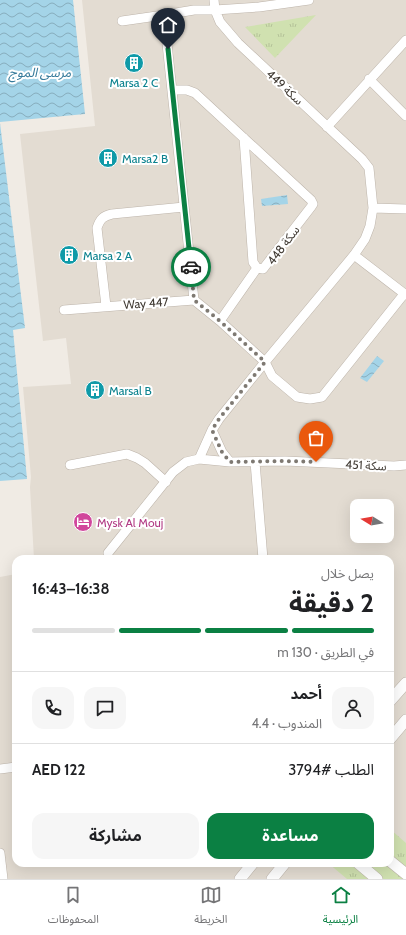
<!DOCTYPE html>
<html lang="ar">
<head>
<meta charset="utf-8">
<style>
	body { margin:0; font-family:Cabin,"Noto Sans Arabic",sans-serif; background:#f6f6f6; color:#202124; direction:rtl; height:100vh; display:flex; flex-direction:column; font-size:15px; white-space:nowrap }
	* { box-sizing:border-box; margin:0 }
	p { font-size:13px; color:#757577 }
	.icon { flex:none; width:22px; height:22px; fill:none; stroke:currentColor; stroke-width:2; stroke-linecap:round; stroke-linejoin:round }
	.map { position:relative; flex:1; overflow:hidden; direction:ltr }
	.sheet { position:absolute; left:12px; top:555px; width:382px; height:312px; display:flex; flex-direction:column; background:#fff; border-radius:12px; box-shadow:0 4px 16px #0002; direction:rtl }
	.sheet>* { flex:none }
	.needle { width:26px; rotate:281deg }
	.tools { position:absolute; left:350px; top:499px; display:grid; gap:8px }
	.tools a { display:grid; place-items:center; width:44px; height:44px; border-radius:8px; background:#fff; box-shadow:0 4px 16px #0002; font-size:20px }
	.pin { position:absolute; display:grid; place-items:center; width:34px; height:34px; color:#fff; margin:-41px -17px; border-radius:50% 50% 50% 0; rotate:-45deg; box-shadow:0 0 4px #0007 }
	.pin .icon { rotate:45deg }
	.courier { position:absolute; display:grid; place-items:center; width:40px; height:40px; margin:-20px; border:3px solid #0b8043; border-radius:50%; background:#fff; color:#222; box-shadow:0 1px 5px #0007 }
	.head em { font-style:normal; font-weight:700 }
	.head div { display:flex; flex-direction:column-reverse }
	.head { display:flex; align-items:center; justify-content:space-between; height:68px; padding:0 20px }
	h1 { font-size:26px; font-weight:700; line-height:30px }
	.bar { display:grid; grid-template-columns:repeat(4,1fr); gap:6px 4px; align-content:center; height:48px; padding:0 20px }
	.bar i { height:5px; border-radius:3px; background:#e0e0e0 }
	.bar .active { background:#0b8043 }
	.bar p { grid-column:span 4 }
	.line { display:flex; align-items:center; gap:10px; padding:0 20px; border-top:1px solid #e0e0e0 }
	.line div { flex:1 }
	.round { display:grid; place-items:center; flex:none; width:42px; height:42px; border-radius:12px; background:#f6f6f6 }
	.primary-button { display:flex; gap:8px; margin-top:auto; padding:8px 20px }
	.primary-button a { flex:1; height:46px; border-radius:12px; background:#0b8043; color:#fff; font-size:16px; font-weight:700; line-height:46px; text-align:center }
	.primary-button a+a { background:#f6f6f6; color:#202124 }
	.menu { display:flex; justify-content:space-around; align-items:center; height:56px; border-top:1px solid #e0e0e0; background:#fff; font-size:11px; color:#757577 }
	.menu a { display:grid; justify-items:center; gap:2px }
	.menu .active { color:#0b8043 }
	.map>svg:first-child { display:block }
</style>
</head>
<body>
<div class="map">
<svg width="406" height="879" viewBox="0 0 406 879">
	<defs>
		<pattern id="park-tufts" width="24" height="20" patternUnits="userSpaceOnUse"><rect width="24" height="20" fill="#d0e1b0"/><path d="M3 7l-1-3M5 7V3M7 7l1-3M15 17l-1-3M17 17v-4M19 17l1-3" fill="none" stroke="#b4c298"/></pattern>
		<pattern id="water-waves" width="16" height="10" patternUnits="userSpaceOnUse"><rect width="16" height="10" fill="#a4d4e8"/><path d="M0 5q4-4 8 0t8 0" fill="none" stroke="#87adbd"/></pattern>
	</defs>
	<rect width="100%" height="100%" fill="#f0ebe4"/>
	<path fill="#e3dcd2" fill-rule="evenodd" d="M 82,0 L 406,0 L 406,879 L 0,879 L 0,577 L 16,574 L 16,863 L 390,863 L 390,559 L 34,559 L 30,487 L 31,477 L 23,387 L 71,384 L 66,338 L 43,341 L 20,134 L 95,126 ZM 357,506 L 387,506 L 387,536 L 357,536 Z"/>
	<path fill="url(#park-tufts)" d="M 316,15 L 275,58 L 245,27 Z
		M 390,829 L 406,843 L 406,879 L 347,879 L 328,863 L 390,863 Z"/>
	<path fill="url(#water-waves)" d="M 0,0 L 73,0 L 85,114 L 0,122 Z
		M 0,123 L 25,328 L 13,330 L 27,479 L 0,481 Z
		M 287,195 L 288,204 L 262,206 L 261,199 Z
		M 377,356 L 384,361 L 367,382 L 360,378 Z"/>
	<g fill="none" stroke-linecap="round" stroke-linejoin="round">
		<g stroke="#bdb4aa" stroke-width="10">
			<path id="minor" d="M 214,0 L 215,10 L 259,7 L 309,0
				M 164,15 L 194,300
				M 122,21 L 164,15 L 194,10 L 215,10 L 220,22 L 238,43 L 362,159 L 369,168 L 373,208 L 370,226 L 365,239 L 354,255 L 265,362 L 219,419 L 212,430 L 199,459
				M 369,79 L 406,116
				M 172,90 L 187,90 L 195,93 L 311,200 L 313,204 L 311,207 L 263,269 L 257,268 L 253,262 L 244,138
				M 327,127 L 406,40
				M 373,208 L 406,209
				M 354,255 L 406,295
				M 257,268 L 220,321 L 265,362 L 272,376 L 297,397 L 310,399 L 322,397 L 404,294
				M 106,306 L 97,228 C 100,219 103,216 112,214 L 184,207
				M 64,310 L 194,300 L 220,321
				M 212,430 L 222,452 L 230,462
				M 255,462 L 263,559
				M 70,465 L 127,454 L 137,458 L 145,463 L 166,482
				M 108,553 L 173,472 L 186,462 L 199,459 L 230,462 L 285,461 L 394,466 L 406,465
				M 0,769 L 16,767
				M 0,853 L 3,879"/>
		</g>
		<g stroke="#bdb4aa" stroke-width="12">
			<path id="tertiary" d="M 390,701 L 406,683
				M 390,739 L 406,720
				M 390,861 L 406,874
				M 358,863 L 377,879
				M 240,879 L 253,863
				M 272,879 L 285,863"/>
		</g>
		<use href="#minor" stroke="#fff" stroke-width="9"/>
		<use href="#tertiary" stroke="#fff" stroke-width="11"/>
	</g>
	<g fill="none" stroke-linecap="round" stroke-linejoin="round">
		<path stroke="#7e7972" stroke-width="4" stroke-dasharray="0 7.2" d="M 191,267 L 194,300 L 220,321 L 265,362 L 219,419 L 212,430 L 222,452 L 230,462 L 285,461 L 316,462"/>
		<path stroke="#0b8043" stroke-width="5" d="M 168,49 L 191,267"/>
	</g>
	<defs>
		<g id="building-disc" transform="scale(1)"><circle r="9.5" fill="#0f9aa8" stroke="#fff"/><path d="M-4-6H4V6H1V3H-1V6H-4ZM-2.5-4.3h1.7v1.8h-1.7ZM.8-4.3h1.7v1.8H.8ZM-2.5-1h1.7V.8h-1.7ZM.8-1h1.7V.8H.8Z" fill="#fff"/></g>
		<g id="hotel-disc" transform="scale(1)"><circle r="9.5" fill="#d1479c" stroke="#fff"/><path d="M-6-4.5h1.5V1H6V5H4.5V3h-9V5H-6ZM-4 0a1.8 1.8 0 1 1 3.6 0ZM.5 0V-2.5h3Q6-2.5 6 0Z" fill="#fff"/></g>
	</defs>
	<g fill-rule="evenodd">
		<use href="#building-disc" x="134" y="63"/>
		<use href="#building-disc" x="108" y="158"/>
		<use href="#building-disc" x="69" y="255"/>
		<use href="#building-disc" x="95" y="390"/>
		<use href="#hotel-disc" x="83" y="522"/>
	</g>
	<g text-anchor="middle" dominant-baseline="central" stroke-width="4" stroke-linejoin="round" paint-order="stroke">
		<g font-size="12" fill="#0d838f" stroke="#fff" text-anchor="start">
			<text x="134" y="82" text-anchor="middle">Marsa 2 C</text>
			<text x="122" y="158">Marsa2 B</text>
			<text x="83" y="255">Marsa 2 A</text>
			<text x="109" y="390">Marsal B</text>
		</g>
		<g font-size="12" fill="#413b34" stroke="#fff">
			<text transform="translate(285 87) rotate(43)">سكة 449</text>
			<text transform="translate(283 245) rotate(-53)">سكة 448</text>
			<text transform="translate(146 303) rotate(-4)">Way 447</text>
			<text transform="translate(366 465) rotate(3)">سكة 451</text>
		</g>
		<g font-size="12" fill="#b23c85" stroke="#fff" text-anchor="start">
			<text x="97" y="522">Mysk Al Mouj</text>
		</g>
		<g font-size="13" font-style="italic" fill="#377b9b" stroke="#fff">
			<text x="40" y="72">مرسى الموج</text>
		</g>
	</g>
</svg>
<div class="tools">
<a><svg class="needle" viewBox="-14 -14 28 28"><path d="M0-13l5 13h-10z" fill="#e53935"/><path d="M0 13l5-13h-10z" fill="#757577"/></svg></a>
</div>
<div class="pin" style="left:316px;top:462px;background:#ea580c"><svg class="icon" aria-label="bag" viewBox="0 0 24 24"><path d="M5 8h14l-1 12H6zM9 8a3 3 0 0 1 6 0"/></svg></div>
<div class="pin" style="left:168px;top:49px;background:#1f2937"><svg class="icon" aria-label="home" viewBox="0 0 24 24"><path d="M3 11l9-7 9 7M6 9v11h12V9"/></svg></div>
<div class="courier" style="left:191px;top:267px"><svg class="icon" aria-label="car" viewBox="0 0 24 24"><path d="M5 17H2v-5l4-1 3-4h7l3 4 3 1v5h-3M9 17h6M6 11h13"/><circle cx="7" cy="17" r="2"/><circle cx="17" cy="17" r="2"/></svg></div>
<section class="sheet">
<div class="head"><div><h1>2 دقيقة</h1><p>يصل خلال</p></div><em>16:38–16:43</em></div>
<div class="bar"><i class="active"></i><i class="active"></i><i class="active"></i><i></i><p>في الطريق · 130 m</p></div>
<div class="line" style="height:72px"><a class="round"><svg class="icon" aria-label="person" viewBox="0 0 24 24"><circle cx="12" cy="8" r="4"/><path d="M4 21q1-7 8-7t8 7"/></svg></a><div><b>أحمد</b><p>المندوب · 4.4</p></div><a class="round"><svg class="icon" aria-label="chat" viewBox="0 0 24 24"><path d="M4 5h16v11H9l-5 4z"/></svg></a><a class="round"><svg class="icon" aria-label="phone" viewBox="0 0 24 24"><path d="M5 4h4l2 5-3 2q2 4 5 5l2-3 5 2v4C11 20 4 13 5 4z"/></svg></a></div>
<div class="line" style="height:52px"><div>الطلب #3794</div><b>AED 122</b></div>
<div class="primary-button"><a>مساعدة</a><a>مشاركة</a></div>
</section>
</div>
<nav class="menu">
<a class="active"><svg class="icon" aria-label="home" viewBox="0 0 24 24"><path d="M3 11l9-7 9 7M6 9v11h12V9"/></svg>الرئيسية</a>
<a><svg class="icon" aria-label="map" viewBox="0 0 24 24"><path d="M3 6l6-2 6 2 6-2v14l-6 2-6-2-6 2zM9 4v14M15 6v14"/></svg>الخريطة</a>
<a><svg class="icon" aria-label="saved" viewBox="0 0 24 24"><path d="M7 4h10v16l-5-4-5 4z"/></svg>المحفوظات</a>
</nav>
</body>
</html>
